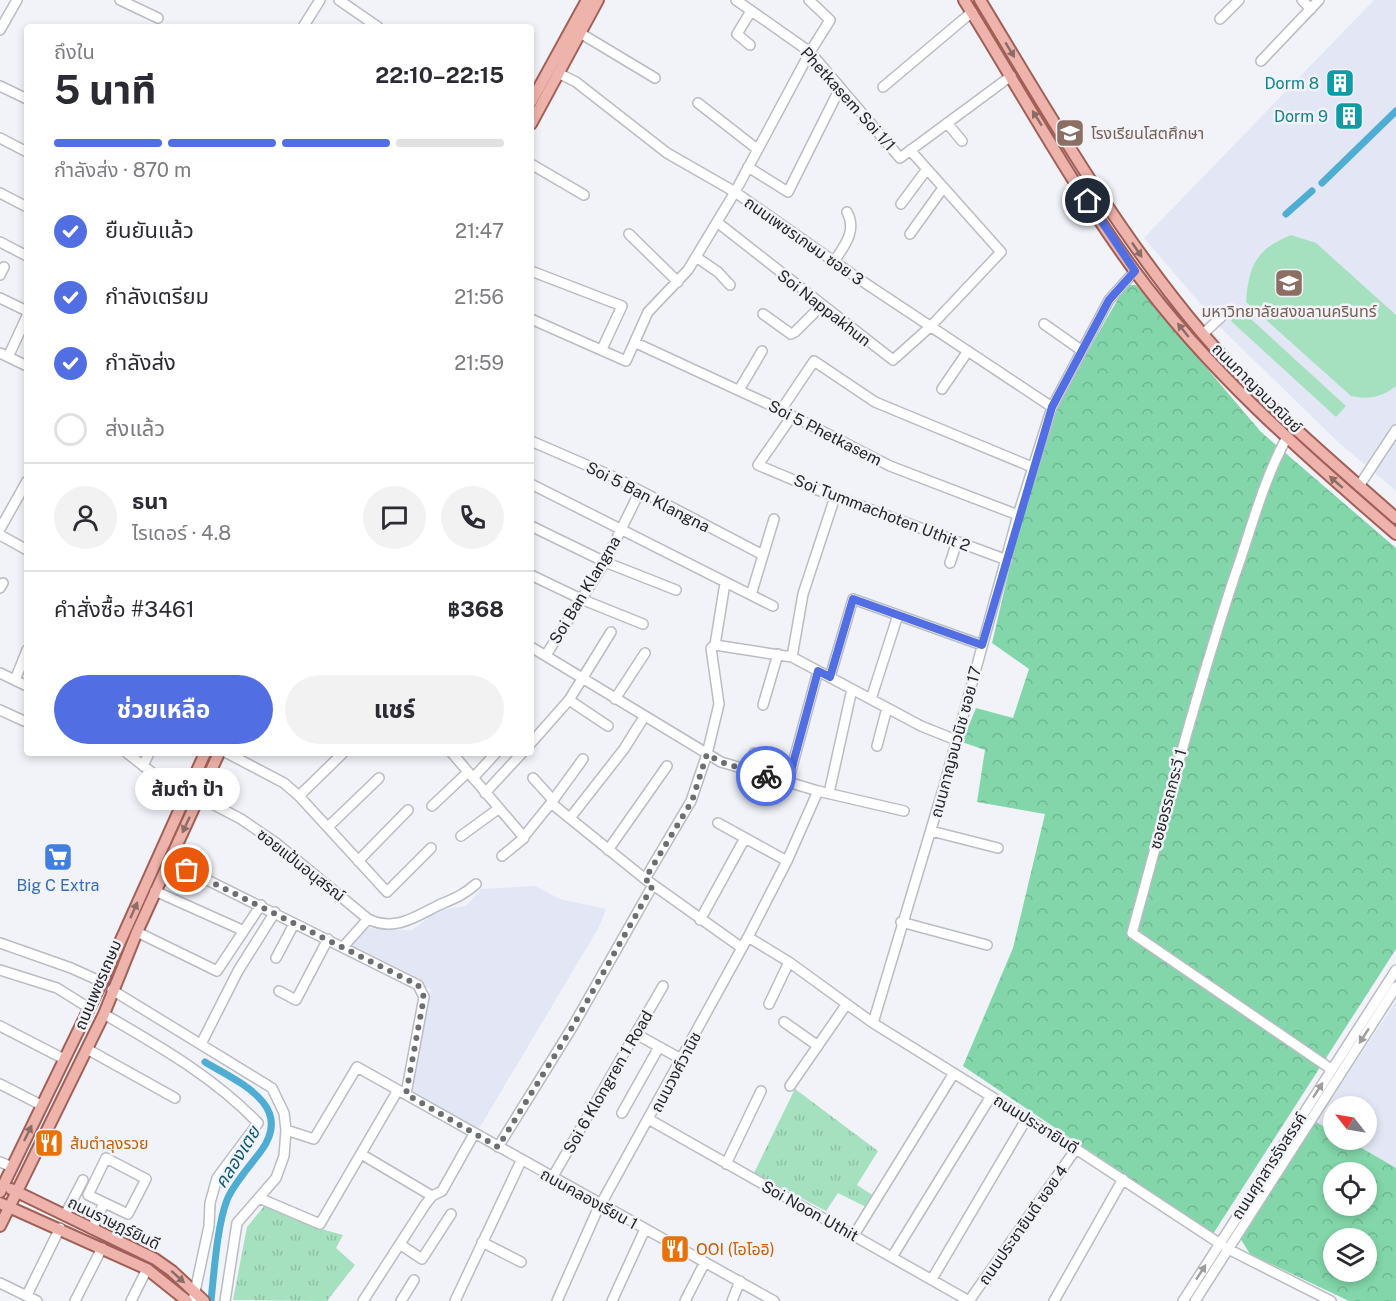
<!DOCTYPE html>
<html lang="th">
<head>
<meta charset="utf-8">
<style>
	body { margin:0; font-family:"Public Sans","Noto Sans Thai",sans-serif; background:#f2f2f3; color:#2b2b33; height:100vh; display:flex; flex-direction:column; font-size:22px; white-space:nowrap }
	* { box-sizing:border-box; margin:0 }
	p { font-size:20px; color:#7c7c81 }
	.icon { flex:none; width:33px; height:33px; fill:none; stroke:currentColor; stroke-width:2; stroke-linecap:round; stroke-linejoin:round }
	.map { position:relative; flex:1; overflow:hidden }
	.side { position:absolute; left:24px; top:24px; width:510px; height:732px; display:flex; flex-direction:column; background:#fff; border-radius:6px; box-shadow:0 3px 9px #0003 }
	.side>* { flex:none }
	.needle { width:39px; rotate:301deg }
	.controls { position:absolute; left:1323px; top:1096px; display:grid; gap:12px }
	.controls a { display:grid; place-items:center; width:54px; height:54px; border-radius:50%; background:#fff; box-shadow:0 3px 9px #0003; font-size:30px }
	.pin { position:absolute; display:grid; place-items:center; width:51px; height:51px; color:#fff; margin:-26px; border:3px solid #fff; border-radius:50%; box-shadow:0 2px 6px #0007 }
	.courier { position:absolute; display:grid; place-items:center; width:60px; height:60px; margin:-30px; border:4px solid #526ee3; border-radius:50%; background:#fff; color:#222; box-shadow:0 2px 8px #0007 }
	.bubble { position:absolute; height:42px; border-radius:21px; background:#fff; box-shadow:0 3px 9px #0003; font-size:20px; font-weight:700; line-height:42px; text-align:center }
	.head em { font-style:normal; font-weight:700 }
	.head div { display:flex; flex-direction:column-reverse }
	.head { display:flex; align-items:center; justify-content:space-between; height:102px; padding:0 30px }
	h1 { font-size:39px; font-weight:700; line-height:45px }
	.bar { display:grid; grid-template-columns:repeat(4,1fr); gap:9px 6px; align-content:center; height:72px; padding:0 30px }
	.bar i { height:8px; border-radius:4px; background:#e1e1e2 }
	.bar .on { background:#526ee3 }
	.bar p { grid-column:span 4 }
	.line { display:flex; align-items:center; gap:15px; padding:0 30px; border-top:2px solid #e1e1e2 }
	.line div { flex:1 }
	.round { display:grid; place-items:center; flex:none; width:63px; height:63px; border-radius:32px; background:#f2f2f3 }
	ol { padding:0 30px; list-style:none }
	li { display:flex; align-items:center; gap:18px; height:66px }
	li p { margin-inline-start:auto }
	li .icon { padding:6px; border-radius:50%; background:#526ee3; color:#fff; stroke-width:4 }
	li:last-child { color:#7c7c81 }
	li i { width:33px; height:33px; border:3px solid #e1e1e2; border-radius:50% }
	.button { display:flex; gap:12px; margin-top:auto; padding:12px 30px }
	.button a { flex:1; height:69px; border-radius:36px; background:#526ee3; color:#fff; font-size:24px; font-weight:700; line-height:69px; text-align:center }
	.button a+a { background:#f2f2f3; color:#2b2b33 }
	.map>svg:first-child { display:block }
</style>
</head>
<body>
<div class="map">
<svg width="1396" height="1301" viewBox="0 0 1396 1301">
	<defs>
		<pattern id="grass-tufts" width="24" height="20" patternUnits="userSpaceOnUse" patternTransform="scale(1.5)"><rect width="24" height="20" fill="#a5e0bf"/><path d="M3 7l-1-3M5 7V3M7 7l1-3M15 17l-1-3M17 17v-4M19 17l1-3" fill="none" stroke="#8ec0a4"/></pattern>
		<pattern id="forest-crowns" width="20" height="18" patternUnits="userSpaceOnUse" patternTransform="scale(1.5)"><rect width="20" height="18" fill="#82d6a9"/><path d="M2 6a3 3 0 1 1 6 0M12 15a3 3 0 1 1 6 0" fill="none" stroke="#70b891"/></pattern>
	</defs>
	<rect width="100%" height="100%" fill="#f1f3f9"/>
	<path fill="#e3e7f5" d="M 1374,0 L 1396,0 L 1396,491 L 1338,442 L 1221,328 L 1144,238 Z
		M 535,886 L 560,899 L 606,909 L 599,927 L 477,1132 L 415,1096 L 413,1089 L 430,989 L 348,946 L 364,928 L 412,930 L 439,910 L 466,906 L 481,889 Z
		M 1396,1001 L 1396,1168 L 1348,1140 L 1366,1140 L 1366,1107 L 1334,1107 L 1333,1132 L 1316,1122 Z"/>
	<path fill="url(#grass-tufts)" d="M 795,1089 L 878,1151 L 857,1185 L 874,1196 L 870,1209 L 838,1193 L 826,1211 L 754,1173 Z
		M 265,1205 L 318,1228 L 343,1235 L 336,1248 L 355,1265 L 327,1301 L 233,1300 L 247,1227 Z"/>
	<path fill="url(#forest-crowns)" fill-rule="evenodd" d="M 1126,285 L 1136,285 L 1261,432 L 1396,548 L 1396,949 L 1213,1234 L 963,1066 L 1013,948 L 1045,814 L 977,802 L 985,750 L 962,742 L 976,708 L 1013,718 L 1029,669 L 992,643 L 1029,485 L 1052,414 Z
		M 1316,1122 L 1333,1132 L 1334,1140 L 1348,1140 L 1396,1168 L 1396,1301 L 1349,1301 L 1250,1254 L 1240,1238 ZM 1334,1173 L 1366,1173 L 1366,1206 L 1334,1206 ZM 1334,1239 L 1366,1239 L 1366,1272 L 1334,1272 Z"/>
	<path fill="#a5e0bf" d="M 1291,235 L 1316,243 L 1396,315 L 1396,386 C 1382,397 1369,400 1351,396 L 1246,302 C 1249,264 1256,250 1291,235 Z
		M 1241,310 L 1346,406 L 1336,417 L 1231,321 Z"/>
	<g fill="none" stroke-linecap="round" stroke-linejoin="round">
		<path stroke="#4fadd3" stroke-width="7" d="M 1322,183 L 1396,111
			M 1286,214 L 1312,191
			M 205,1062 C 238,1082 295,1105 261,1151 C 250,1166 234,1183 227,1200 C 217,1226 214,1273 211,1301"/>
		<g stroke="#babcc3" stroke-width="12">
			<path id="minor" d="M 120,0 L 158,18
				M 339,0 L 378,27
				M 736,0 L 810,52 L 900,158 L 1011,76
				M 1302,0 L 1311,9
				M 1220,19 L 1239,0
				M 303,27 L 320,0
				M 0,30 L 17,0
				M 580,33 L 655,78
				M 750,45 L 737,34 L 751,11
				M 1261,61 L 1319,0
				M 558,73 L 576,82 L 667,153 L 735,192 L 859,279 L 1052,407
				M 0,86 L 27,99
				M 883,87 L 972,12
				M 698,103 L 757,149
				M 947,123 L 962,141
				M 0,138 L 27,152
				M 531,164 L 584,195
				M 748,167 L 788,192 L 840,88
				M 0,193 L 27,207
				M 901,204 L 927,169
				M 717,222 L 893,360 L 931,326 L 1001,252 L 910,150
				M 629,234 L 678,282
				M 910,234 L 943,188
				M 0,242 L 27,256
				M 696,257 L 718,272 L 730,285
				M 835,260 C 845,245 857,230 847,212
				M 531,271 L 622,306 L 602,349
				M 0,275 L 4,267
				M 0,298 L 27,311
				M 763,314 L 791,334 L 795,332 L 821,306
				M 531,319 L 626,361 L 648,312 L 688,270 L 735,192 L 810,52 L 830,20 L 809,0
				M 1044,324 L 1081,350
				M 1203,334 L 1221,317
				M 636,343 L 781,410 L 890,466 L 1018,515
				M 0,353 L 27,366
				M 8,357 L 27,316
				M 942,389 L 968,351
				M 739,390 L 762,351
				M 781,410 L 814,361 L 875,402 L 1032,467
				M 792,416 L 758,465 L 815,489 L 1007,560
				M 1286,439 C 1263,481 1251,530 1235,575 C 1196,693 1165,813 1132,933 L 1331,1069
				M 531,441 L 614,477 L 763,555
				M 531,484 L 773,606
				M 1359,486 L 1396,430
				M 531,526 L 605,562 L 676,590
				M 0,529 L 27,481
				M 0,535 L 27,550
				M 950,563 L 957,542
				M 531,575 L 581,599 L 643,624
				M 0,588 L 3,583
				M 751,595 L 774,519
				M 715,645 L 792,657 L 921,726 L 956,740
				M 531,647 L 721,762 L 818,791 L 904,811
				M 546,655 L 605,562 L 640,491
				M 792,657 L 803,594 L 835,497
				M 0,673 L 27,686
				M 830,677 L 853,599 L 982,645
				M 15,680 L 27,650
				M 615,699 L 645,653
				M 871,699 L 898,615
				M 569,700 L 608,726
				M 763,705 L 778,654
				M 0,710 L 24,721
				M 531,743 L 569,700 L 611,632
				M 877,746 L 887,708
				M 127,753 L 173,789 L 185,795 L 199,797 L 241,819 L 276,843 L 368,919 L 343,947
				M 227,753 L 284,783 L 299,796 L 387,892 L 431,848
				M 452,753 L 522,835 L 526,834 L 551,803 L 645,879 L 742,948
				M 143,766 L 149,753
				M 748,770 L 754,753
				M 473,778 L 496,753
				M 533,778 L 553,800
				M 788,782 L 818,671
				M 485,793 L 522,753
				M 829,793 L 852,689
				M 299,796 L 343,753
				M 551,803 L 583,759
				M 432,806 L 468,772
				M 570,818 L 624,749 L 644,717
				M 718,823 L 787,861
				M 328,827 L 379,778
				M 931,831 L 998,848
				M 461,836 L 498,809
				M 608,850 L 667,766
				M 502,856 L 524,838
				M 169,861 L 418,985 L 424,997 L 406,1094
				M 358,861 L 408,810
				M 645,879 L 691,801 L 707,754 L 719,704 L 711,648 L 715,645 L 725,583
				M 155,891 L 242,930
				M 368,919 C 395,932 415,917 439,905 C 453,899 464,895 476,884
				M 700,920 L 745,838
				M 901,922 L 987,945
				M 137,932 L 217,971 L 261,905
				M 748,937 L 789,962 L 873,1023 L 1076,1149 L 1228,1249 L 1331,1301
				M 0,943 L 71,968 L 102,982
				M 276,958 L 294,924
				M 0,970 L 57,988 L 89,1008
				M 112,990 L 272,1088 L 284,1113 L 286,1130 L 284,1156 L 276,1178 L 237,1223 L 225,1301
				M 279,991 L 296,1000 L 328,939
				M 769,1004 L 789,962
				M 104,1014 C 159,1046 214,1077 258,1123 L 217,1178 L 210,1203 L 209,1226 L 193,1301
				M 784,1022 L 818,1046
				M 873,1023 L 944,786 L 1018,515 L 1052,407 L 1109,300 L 1135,271
				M 0,1026 L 64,1059
				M 636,1034 L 683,1060
				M 202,1042 L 238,971 L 275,912
				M 87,1049 L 175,1098
				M 0,1084 L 41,1105
				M 790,1086 L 846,1005
				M 622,1113 L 659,1047
				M 650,1120 L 969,1301
				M 286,1130 L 314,1139 L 357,1067 L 774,1301
				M 498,1147 L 573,1026 L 653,885
				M 361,1154 L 432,1196
				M 106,1158 L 146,1179 L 128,1214 L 88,1195 Z
				M 0,1162 L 12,1167
				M 726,1164 L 761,1091
				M 552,1178 L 663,986
				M 259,1198 L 320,1224 L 398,1090
				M 65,1215 L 83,1180
				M 92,1229 L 104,1203
				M 854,1235 L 954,1073
				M 482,1242 L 521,1262
				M 401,1245 L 422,1259 L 451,1214
				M 892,1257 L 991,1096
				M 932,1279 L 1027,1118
				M 0,1283 L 37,1301
				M 27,1295 L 60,1228
				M 75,1301 L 102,1248
				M 131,1301 L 147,1269
				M 363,1301 L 425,1205 L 432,1196 L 442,1191 L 474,1134
				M 401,1301 L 414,1280
				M 455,1301 L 521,1161
				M 557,1301 L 596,1213 L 748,937 L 787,861 L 818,791
				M 612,1301 L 645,1229
				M 685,1301 L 705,1262
				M 732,1301 L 740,1281
				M 969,1301 L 1076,1149
				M 1054,1301 L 1123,1179
				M 1183,1301 L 1396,970
				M 1195,1301 L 1396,987"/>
		</g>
		<g stroke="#a06058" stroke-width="14">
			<path id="major" d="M 964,0 C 1020,90 1071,184 1134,270 C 1208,371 1301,452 1396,534
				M 980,0 C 1049,114 1115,230 1202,333 C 1260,401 1329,459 1396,518
				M 531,102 L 587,0
				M 531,124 L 598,0
				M 11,1189 L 155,1259 L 172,1271 L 204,1301
				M 0,1192 L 102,982 L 205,753
				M 0,1203 L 147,1269 L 187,1301
				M 0,1226 L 104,1014 L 137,932 L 219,753"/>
		</g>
		<use href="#minor" stroke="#fff" stroke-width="9"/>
		<use href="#major" stroke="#eeb3aa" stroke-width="10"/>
	</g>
	<defs><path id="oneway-solid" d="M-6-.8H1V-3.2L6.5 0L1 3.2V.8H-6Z" transform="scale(1.5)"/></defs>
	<g fill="#8a6c69">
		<use href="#oneway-solid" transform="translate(1010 50) rotate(59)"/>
		<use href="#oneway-solid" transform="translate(1037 118) rotate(-122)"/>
		<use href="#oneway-solid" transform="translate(1137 250) rotate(56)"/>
		<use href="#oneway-solid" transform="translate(1183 330) rotate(-129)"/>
		<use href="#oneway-solid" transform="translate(1336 482) rotate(-139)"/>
		<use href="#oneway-solid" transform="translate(186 825) rotate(115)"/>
		<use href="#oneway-solid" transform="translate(134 910) rotate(-66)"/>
		<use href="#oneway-solid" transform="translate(28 1133) rotate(-64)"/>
		<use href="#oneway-solid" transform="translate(178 1277) rotate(42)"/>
	</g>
	<g fill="#9d9d9e">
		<use href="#oneway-solid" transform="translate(1364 1036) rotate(123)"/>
		<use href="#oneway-solid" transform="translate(1318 1090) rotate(-57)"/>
		<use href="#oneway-solid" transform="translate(1201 1272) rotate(-57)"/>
	</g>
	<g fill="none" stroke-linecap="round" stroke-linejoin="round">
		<path stroke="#6c6e71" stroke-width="6" stroke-dasharray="0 10.8" d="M 187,870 L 418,985 L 424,997 L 406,1094 L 498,1147 L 573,1026 L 653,885 L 645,879 L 692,801 L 707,754 L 721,762 L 766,776"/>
		<path stroke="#526ee3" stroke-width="8" d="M 766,776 L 788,782 L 818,671 L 830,677 L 853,599 L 982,645 L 1052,407 L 1109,300 L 1135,271 L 1088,201"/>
	</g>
	<defs>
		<g id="building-square" transform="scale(1.5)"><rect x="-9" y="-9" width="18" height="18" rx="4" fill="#0f9aa8" stroke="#f1f3f9"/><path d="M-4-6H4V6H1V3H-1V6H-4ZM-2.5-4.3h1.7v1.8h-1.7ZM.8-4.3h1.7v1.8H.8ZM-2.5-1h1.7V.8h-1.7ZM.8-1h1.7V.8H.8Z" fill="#fff"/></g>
		<g id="school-square" transform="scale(1.5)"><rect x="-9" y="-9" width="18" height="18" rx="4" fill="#8d6e63" stroke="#f1f3f9"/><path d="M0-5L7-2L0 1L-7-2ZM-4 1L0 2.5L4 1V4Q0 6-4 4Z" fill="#fff"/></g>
		<g id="university-square" transform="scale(1.5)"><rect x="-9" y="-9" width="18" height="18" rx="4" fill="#8d6e63" stroke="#f1f3f9"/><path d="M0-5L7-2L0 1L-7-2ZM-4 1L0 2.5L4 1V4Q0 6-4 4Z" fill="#fff"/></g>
		<g id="supermarket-square" transform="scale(1.5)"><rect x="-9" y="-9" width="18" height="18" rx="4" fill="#3f7fe0" stroke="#f1f3f9"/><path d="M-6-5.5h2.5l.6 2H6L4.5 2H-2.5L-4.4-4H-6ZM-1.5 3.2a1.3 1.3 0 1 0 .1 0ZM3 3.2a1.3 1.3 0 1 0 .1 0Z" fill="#fff"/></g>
		<g id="restaurant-square" transform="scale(1.5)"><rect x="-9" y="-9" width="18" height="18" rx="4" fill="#e8710a" stroke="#f1f3f9"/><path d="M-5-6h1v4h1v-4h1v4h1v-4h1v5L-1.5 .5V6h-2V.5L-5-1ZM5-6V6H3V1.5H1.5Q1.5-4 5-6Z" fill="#fff"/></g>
	</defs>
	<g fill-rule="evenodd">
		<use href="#building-square" x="1340" y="83"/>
		<use href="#building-square" x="1349" y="116"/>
		<use href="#school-square" x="1070" y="133"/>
		<use href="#university-square" x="1289" y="283"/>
		<use href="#supermarket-square" x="58" y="857"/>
		<use href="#restaurant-square" x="49" y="1143"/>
		<use href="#restaurant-square" x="675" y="1249"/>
	</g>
	<g text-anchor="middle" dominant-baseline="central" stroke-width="5" stroke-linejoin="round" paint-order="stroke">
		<g font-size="16" fill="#0d838f" stroke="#f1f3f9" text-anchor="end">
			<text x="1319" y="83">Dorm 8</text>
			<text x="1328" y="116">Dorm 9</text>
		</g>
		<g font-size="16" fill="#252628" stroke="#f1f3f9">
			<text transform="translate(848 99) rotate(48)">Phetkasem Soi 1/1</text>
			<text transform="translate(804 241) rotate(35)">ถนนเพชรเกษม ซอย 3</text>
			<text transform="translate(824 308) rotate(38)">Soi Nappakhun</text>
			<text transform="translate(1257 388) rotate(45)">ถนนกาญจนวณิชย์</text>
			<text transform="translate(825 433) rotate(27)">Soi 5 Phetkasem</text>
			<text transform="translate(648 497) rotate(27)">Soi 5 Ban Klangna</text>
			<text transform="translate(882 513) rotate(21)">Soi Tummachoten Uthit 2</text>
			<text transform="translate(585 590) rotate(-59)">Soi Ban Klangna</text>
			<text transform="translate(956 742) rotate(-75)">ถนนกาญจนวนิช ซอย 17</text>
			<text transform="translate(1168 799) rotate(-75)">ซอยอรรถกระวี 1</text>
			<text transform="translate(301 865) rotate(38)">ซอยแป้นอนุสรณ์</text>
			<text transform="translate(98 985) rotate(-67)">ถนนเพชรเกษม</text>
			<text transform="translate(676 1072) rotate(-62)">ถนนวงศ์วานิช</text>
			<text transform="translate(608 1082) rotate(-60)">Soi 6 Klongren 1 Road</text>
			<text transform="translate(1036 1124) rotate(32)">ถนนประชายินดี</text>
			<text transform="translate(1269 1166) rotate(-57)">ถนนศุภสารรังสรรค์</text>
			<text transform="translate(589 1199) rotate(29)">ถนนคลองเรียน 1</text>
			<text transform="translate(810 1211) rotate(29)">Soi Noon Uthit</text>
			<text transform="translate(114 1223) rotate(26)">ถนนราษฎร์ยินดี</text>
			<text transform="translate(1023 1225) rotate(-55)">ถนนประชายินดี ซอย 4</text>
		</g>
		<g font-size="16" fill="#785e54" stroke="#f1f3f9" text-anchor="start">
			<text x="1091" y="133">โรงเรียนโสตศึกษา</text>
			<text x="1289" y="311" text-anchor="middle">มหาวิทยาลัยสงขลานครินทร์</text>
		</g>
		<g font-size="16" fill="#366cbe" stroke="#f1f3f9">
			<text x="58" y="885">Big C Extra</text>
		</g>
		<g font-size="16" fill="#c56008" stroke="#f1f3f9" text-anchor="start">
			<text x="70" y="1143">ส้มตำลุงรวย</text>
			<text x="696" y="1249">OOI (โอโออิ)</text>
		</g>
		<g font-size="18" font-style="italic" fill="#0b5973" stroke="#f1f3f9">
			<text transform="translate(237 1157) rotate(-58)">คลองเตย</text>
		</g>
	</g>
</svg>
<div class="controls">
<a><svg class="needle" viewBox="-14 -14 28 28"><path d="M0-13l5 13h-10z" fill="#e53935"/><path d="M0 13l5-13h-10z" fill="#7c7c81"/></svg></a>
<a><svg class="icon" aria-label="locate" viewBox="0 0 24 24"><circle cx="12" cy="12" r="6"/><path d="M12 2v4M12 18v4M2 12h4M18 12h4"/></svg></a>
<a><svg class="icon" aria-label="layers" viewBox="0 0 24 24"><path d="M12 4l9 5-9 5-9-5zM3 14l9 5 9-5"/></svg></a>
</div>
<div class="pin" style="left:187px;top:870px;background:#ea580c"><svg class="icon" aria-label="bag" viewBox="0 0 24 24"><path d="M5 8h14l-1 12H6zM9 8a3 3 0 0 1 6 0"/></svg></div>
<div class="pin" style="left:1088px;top:201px;background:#1f2937"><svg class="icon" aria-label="home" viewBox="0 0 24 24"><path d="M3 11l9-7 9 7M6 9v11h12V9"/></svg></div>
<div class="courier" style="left:766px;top:776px"><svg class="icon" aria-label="bike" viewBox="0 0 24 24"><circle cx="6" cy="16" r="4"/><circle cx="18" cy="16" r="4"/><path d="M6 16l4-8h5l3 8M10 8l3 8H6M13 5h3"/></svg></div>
<div class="bubble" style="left:135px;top:768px;width:105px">ส้มตำ ป้า</div>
<section class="side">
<div class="head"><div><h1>5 นาที</h1><p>ถึงใน</p></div><em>22:10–22:15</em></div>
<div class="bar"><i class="on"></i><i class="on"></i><i class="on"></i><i></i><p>กำลังส่ง · 870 m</p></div>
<ol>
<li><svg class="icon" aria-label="check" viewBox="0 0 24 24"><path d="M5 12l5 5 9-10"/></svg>ยืนยันแล้ว<p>21:47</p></li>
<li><svg class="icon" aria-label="check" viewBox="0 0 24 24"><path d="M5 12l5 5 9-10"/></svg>กำลังเตรียม<p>21:56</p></li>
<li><svg class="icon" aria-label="check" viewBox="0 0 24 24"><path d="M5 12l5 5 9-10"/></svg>กำลังส่ง<p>21:59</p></li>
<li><i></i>ส่งแล้ว</li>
</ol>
<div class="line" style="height:108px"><a class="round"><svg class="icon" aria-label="person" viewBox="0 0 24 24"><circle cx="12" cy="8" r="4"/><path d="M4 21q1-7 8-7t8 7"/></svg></a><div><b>ธนา</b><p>ไรเดอร์ · 4.8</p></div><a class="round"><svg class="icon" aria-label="chat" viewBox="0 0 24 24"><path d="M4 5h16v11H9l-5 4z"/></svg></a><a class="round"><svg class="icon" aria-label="phone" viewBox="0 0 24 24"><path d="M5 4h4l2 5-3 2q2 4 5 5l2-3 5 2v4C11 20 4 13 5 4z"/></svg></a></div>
<div class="line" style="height:78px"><div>คำสั่งซื้อ #3461</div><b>฿368</b></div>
<div class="button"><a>ช่วยเหลือ</a><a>แชร์</a></div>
</section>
</div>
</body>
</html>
